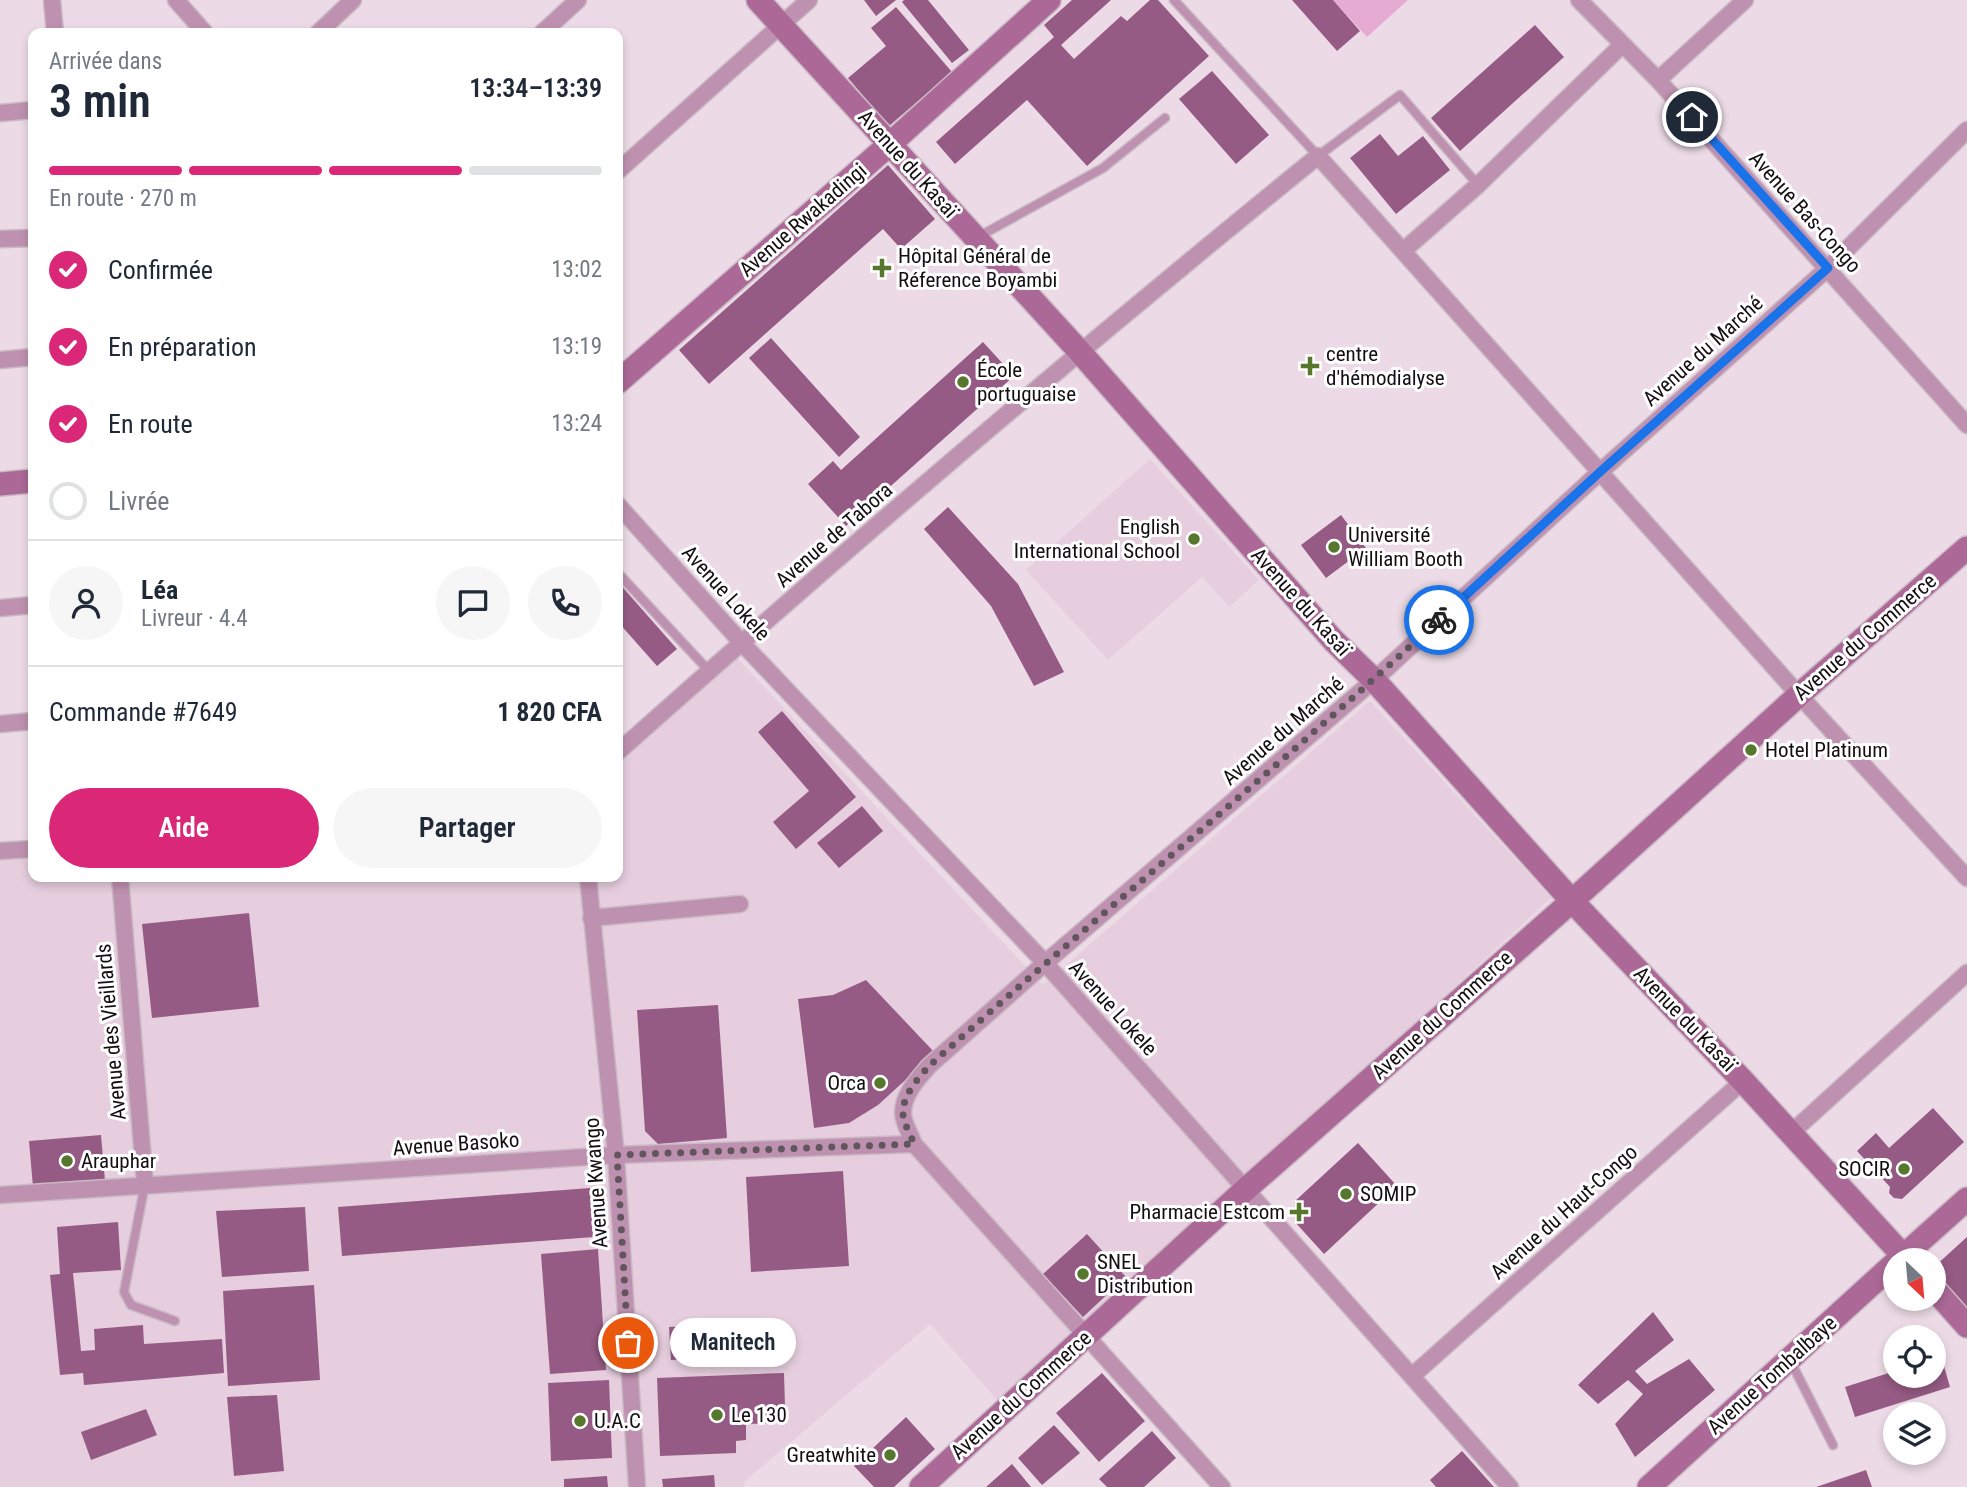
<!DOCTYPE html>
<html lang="fr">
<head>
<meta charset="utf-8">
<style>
	body { margin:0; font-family:"Roboto Condensed",sans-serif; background:#f6f6f7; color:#1f2937; height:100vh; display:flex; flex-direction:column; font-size:26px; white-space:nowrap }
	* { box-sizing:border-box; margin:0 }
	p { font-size:23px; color:#747a83 }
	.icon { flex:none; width:38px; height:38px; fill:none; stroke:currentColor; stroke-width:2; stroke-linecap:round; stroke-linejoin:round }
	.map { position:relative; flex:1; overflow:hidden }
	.details { position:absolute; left:28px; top:28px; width:595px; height:854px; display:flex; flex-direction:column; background:#fff; border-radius:14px; box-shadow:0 4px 10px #0003 }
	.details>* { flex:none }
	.needle { width:46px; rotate:154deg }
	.fabs { position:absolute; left:1883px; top:1248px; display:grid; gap:14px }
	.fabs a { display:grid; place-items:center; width:63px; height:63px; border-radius:50%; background:#fff; box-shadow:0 4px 10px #0003; font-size:35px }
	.pin { position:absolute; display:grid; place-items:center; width:60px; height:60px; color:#fff; margin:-30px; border:4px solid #fff; border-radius:50%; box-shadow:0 2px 7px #0007 }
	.courier { position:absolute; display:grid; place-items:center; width:70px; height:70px; margin:-35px; border:5px solid #1a73e8; border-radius:50%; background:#fff; color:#222; box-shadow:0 2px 9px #0007 }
	.bubble { position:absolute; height:49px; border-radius:24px; background:#fff; box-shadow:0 4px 10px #0003; font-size:23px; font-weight:600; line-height:49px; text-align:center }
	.head em { font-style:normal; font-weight:600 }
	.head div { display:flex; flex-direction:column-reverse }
	.head { display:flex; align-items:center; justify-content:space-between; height:119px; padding:0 21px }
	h1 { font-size:46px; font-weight:600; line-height:52px }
	.bar { display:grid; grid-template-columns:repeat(4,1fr); gap:10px 7px; align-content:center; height:84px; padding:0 21px }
	.bar i { height:9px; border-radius:5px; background:#e0e1e3 }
	.bar .selected { background:#db2777 }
	.bar p { grid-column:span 4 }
	.line { display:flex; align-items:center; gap:18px; padding:0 21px; border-top:2px solid #e0e1e3 }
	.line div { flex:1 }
	.round { display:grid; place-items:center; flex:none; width:74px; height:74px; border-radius:37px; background:#f6f6f7 }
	ol { padding:0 21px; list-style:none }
	li { display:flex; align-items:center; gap:21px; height:77px }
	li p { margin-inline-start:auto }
	li .icon { padding:7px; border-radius:50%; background:#db2777; color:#fff; stroke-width:4 }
	li:last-child { color:#747a83 }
	li i { width:38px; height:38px; border:4px solid #e0e1e3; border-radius:50% }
	.button { display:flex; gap:14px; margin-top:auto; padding:14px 21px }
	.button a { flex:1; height:80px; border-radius:42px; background:#db2777; color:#fff; font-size:28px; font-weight:600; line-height:80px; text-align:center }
	.button a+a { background:#f6f6f7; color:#1f2937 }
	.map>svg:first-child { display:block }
</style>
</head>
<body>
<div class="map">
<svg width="1967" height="1487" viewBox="0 0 1967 1487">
	<rect width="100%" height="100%" fill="#ecdbe6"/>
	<path fill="#e6cede" d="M 1150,459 L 1259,580 L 1229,607 L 1202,577 L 1108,660 L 1026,570 Z
		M 737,658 L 1043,985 L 1370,701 L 1551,898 L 1090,1322 L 999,1402 L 930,1324 L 745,1481 L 744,1487 L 0,1487 L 0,852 L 33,849 L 33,877 L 618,877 L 618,760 Z"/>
	<path fill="#e6abd2" d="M 1333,0 L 1408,0 L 1367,37 Z"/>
	<path fill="#965b84" d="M 864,0 L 896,0 L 876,16 Z
		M 904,0 L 928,0 L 969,50 L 952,63 L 902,2 Z
		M 1072,0 L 1111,0 L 1061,45 L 1074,59 L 1121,16 L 1127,21 L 1150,0 L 1158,0 L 1209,56 L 1087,166 L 1027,100 L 955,164 L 936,142 L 1054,37 L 1044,25 Z
		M 1292,0 L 1333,0 L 1360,31 L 1337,51 Z
		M 896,7 L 952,72 L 889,126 L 848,78 L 886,46 L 871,28 Z
		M 1535,25 L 1564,57 L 1460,151 L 1431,118 Z
		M 1212,71 L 1269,135 L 1236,164 L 1179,99 Z
		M 1380,134 L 1398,156 L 1423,136 L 1450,170 L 1396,214 L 1350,158 Z
		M 888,165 L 935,219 L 901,249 L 883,229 L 709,384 L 679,350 Z
		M 771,338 L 860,437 L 839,457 L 749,358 Z
		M 983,342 L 1014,376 L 846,526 L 808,484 L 833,461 L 841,470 Z
		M 948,507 L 1018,584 L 1064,672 L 1034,686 L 991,606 L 924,529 Z
		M 1341,515 L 1366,548 L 1326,578 L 1301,545 Z
		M 618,582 L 677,649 L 657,666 L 618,622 Z
		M 782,711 L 856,797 L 796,849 L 773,822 L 809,791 L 758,732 Z
		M 862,806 L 883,831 L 839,868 L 817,843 Z
		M 249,913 L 259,1007 L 152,1018 L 142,924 Z
		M 866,980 L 935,1053 L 878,1105 L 849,1123 L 814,1128 L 798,999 L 833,995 Z
		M 718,1005 L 727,1138 L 658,1144 L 645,1131 L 637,1010 Z
		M 1933,1108 L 1964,1142 L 1902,1199 L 1894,1198 L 1889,1193 L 1890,1187 L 1857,1151 L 1876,1133 L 1889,1148 Z
		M 101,1135 L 105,1181 L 33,1187 L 29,1141 Z
		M 1358,1143 L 1397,1186 L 1324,1254 L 1294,1221 L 1294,1202 Z
		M 843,1171 L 849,1266 L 751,1272 L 746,1177 Z
		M 590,1188 L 594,1237 L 342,1256 L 338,1207 Z
		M 305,1207 L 309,1271 L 222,1277 L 216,1211 Z
		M 118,1222 L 121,1270 L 73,1273 L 81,1351 L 95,1350 L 94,1329 L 143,1325 L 144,1344 L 222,1339 L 224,1373 L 84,1385 L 83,1373 L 60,1375 L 50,1275 L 60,1274 L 57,1227 Z
		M 1087,1234 L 1126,1277 L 1083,1317 L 1043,1274 Z
		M 1967,1237 L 1967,1307 L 1934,1270 L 1934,1267 Z
		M 598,1249 L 606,1370 L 550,1374 L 541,1254 Z
		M 314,1285 L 320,1380 L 228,1386 L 223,1291 Z
		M 1653,1312 L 1674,1340 L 1635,1371 L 1647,1384 L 1689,1359 L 1715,1390 L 1635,1457 L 1615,1424 L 1643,1394 L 1628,1380 L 1598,1404 L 1578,1385 Z
		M 711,1325 L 713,1358 L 671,1360 L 669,1327 Z
		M 1941,1356 L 1950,1387 L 1855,1417 L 1845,1387 L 1895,1371 L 1895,1376 L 1934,1376 L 1934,1359 Z
		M 784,1373 L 785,1406 L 775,1407 L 776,1423 L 746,1424 L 746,1440 L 736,1441 L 736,1453 L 660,1456 L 657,1378 Z
		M 1102,1373 L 1145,1421 L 1099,1462 L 1056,1413 Z
		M 609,1380 L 612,1458 L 551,1461 L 548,1383 Z
		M 277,1395 L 284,1471 L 234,1476 L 227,1397 Z
		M 146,1409 L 157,1435 L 91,1460 L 81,1432 Z
		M 906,1417 L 935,1449 L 894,1487 L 874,1487 L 854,1466 Z
		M 1054,1425 L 1080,1453 L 1042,1485 L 1018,1458 Z
		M 1152,1431 L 1176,1458 L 1144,1487 L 1107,1487 L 1099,1479 Z
		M 1462,1451 L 1494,1487 L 1436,1487 L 1430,1480 Z
		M 1012,1464 L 1031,1487 L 986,1487 Z
		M 1866,1470 L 1872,1487 L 1816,1487 Z
		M 714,1475 L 715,1487 L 663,1487 L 662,1479 Z
		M 607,1476 L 608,1487 L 564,1487 L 564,1479 Z"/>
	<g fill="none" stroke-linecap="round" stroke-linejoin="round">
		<g stroke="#c9bac4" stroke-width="11">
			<path id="lane" d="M 1174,0 L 1318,156 L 1400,95 L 1478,185
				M 978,237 L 1103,168 L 1165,118
				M 618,573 L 709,671
				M 145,1184 L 124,1292 L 131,1305 L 175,1321
				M 1791,1362 L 1833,1445"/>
		</g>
		<g stroke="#c9bac4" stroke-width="19">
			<path id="street" d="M 52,0 L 55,33
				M 176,0 L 205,33
				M 1579,0 L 1658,80 L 1967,425
				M 318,33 L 353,0
				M 542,33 L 578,0
				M 1658,80 L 1745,0
				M 0,113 L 33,110
				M 618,171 L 809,0
				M 0,239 L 33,238
				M 1403,251 L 1478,185 L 1622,45
				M 0,360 L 33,357
				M 618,505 L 741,642 L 1045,963 L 1510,1487
				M 0,608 L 33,605
				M 0,724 L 33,721
				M 618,752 C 847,548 1080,349 1318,156 L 1799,695 L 1967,878
				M 0,851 L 33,849
				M 120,877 L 145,1184
				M 588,877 L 616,1155 L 637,1487
				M 591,918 L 740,904
				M 1791,1133 L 1967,973
				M 0,1195 L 616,1155 L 914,1144
				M 1412,1376 L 1743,1081
				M 1222,1487 L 914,1144 C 911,1135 903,1123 903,1113 C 903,1094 918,1079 929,1066 L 1045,963 L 1374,680 L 1601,471 L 1828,268 L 1967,130"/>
		</g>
		<g stroke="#c9bac4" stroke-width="26">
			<path id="secondary" d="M 758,0 L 1080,352 L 1333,640 L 1374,680 L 1572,901 L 1743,1081 L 1907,1260
				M 618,382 L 890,144 L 1049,0
				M 0,484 L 33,481
				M 1899,1260 L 1967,1199
				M 1934,1289 L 1967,1326
				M 921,1487 L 1246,1189 L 1572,901 L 1799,695 L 1967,548
				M 1649,1487 L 1895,1263"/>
		</g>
		<use href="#lane" stroke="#bf91b0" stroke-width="8"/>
		<use href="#street" stroke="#bf91b0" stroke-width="16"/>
		<use href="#secondary" stroke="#ac6997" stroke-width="23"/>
	</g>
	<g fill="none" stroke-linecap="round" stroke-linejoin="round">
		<path stroke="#60565c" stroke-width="7" stroke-dasharray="0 12.6" d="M 628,1343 L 617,1155 L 914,1144 C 911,1135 903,1123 903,1113 C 903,1094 918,1079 929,1066 C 1098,915 1273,772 1439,620"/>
		<path stroke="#1a73e8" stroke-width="9" d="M 1439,620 L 1601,471 L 1828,268 L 1692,117"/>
	</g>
	<g fill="#57772d" stroke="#fff" stroke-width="2.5">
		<path d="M878.5 257.5h7v7h7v7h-7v7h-7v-7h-7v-7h7z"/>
		<path d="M1306.5 355.5h7v7h7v7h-7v7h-7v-7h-7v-7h7z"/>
		<circle cx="963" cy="382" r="7"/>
		<circle cx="1194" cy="539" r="7"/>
		<circle cx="1334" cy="547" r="7"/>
		<circle cx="1751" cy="750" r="7"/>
		<circle cx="880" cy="1083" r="7"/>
		<circle cx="67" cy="1161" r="7"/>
		<circle cx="1904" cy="1169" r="7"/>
		<circle cx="1346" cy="1194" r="7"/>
		<path d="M1295.5 1201.5h7v7h7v7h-7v7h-7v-7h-7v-7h7z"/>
		<circle cx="1083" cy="1274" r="7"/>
		<circle cx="717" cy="1415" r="7"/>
		<circle cx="580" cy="1421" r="7"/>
		<circle cx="890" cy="1455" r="7"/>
	</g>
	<g text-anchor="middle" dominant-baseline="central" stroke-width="6" stroke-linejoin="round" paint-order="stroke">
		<g font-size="21" fill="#140e12" stroke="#fff">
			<text transform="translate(908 164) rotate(48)">Avenue du Kasaï</text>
			<text transform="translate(1805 212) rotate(48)">Avenue Bas-Congo</text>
			<text transform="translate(803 220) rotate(-41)">Avenue Rwakadingi</text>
			<text transform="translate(1703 351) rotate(-42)">Avenue du Marché</text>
			<text transform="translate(834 535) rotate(-41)">Avenue de Tabora</text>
			<text transform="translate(726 593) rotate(48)">Avenue Lokele</text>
			<text transform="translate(1301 602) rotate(48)">Avenue du Kasaï</text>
			<text transform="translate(1865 637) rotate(-41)">Avenue du Commerce</text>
			<text transform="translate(1283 731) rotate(-41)">Avenue du Marché</text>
			<text transform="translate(1113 1008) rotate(48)">Avenue Lokele</text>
			<text transform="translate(1442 1015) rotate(-42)">Avenue du Commerce</text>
			<text transform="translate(1685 1019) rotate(46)">Avenue du Kasaï</text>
			<text transform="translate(111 1032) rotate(-95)">Avenue des Vieillards</text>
			<text transform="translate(456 1144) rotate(-4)">Avenue Basoko</text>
			<text transform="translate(596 1183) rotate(-94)">Avenue Kwango</text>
			<text transform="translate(1564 1212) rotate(-42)">Avenue du Haut-Congo</text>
			<text transform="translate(1772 1375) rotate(-42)">Avenue Tombalbaye</text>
			<text transform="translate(1021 1395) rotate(-42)">Avenue du Commerce</text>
		</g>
		<g font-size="21" fill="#140e12" stroke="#fff" text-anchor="start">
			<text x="898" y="256">Hôpital Général de<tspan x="898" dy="24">Réference Boyambi</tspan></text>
			<text x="1326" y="354">centre<tspan x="1326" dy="24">d'hémodialyse</tspan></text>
			<text x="977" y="370">École<tspan x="977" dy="24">portuguaise</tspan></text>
			<text x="1180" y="527" text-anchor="end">English<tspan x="1180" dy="24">International School</tspan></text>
			<text x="1348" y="535">Université<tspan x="1348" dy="24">William Booth</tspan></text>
			<text x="1765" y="750">Hotel Platinum</text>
			<text x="866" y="1083" text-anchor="end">Orca</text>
			<text x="81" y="1161">Arauphar</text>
			<text x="1890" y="1169" text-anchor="end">SOCIR</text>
			<text x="1360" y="1194">SOMIP</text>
			<text x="1285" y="1212" text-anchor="end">Pharmacie Estcom</text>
			<text x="1097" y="1262">SNEL<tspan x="1097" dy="24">Distribution</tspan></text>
			<text x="731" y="1415">Le 130</text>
			<text x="594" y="1421">U.A.C</text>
			<text x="876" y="1455" text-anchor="end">Greatwhite</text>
		</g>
	</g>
</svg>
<div class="fabs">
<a><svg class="needle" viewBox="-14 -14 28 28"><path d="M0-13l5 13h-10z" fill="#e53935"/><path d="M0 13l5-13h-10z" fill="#747a83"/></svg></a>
<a><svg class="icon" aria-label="locate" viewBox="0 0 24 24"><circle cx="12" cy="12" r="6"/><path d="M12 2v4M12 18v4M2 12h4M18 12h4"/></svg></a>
<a><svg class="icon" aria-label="layers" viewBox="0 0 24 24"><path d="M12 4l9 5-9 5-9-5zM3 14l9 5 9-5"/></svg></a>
</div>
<div class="pin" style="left:628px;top:1343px;background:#ea580c"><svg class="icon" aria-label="bag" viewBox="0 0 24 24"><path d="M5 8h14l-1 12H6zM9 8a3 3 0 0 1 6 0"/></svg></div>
<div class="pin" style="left:1692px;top:117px;background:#1f2937"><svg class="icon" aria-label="home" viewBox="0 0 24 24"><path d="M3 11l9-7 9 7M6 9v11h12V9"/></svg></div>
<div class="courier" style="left:1439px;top:620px"><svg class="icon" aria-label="bike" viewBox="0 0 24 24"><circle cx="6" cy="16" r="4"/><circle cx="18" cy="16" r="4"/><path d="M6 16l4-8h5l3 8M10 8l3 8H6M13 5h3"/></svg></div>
<div class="bubble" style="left:670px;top:1318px;width:126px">Manitech</div>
<section class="details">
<div class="head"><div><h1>3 min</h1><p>Arrivée dans</p></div><em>13:34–13:39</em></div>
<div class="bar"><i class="selected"></i><i class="selected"></i><i class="selected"></i><i></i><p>En route · 270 m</p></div>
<ol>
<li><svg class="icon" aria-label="check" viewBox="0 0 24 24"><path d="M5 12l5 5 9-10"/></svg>Confirmée<p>13:02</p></li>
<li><svg class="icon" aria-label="check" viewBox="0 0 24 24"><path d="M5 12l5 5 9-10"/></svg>En préparation<p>13:19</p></li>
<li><svg class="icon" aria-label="check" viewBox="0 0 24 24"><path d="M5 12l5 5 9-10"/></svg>En route<p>13:24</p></li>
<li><i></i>Livrée</li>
</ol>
<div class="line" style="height:126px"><a class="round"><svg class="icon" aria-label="person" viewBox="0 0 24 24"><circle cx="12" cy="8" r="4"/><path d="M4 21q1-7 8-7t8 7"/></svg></a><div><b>Léa</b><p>Livreur · 4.4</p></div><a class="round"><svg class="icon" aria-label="chat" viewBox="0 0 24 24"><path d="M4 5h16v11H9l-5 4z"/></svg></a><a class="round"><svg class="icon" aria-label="phone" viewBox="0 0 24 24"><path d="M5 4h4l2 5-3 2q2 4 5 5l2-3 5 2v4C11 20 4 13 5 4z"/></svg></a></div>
<div class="line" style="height:91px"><div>Commande #7649</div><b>1 820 CFA</b></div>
<div class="button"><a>Aide</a><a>Partager</a></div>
</section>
</div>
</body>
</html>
